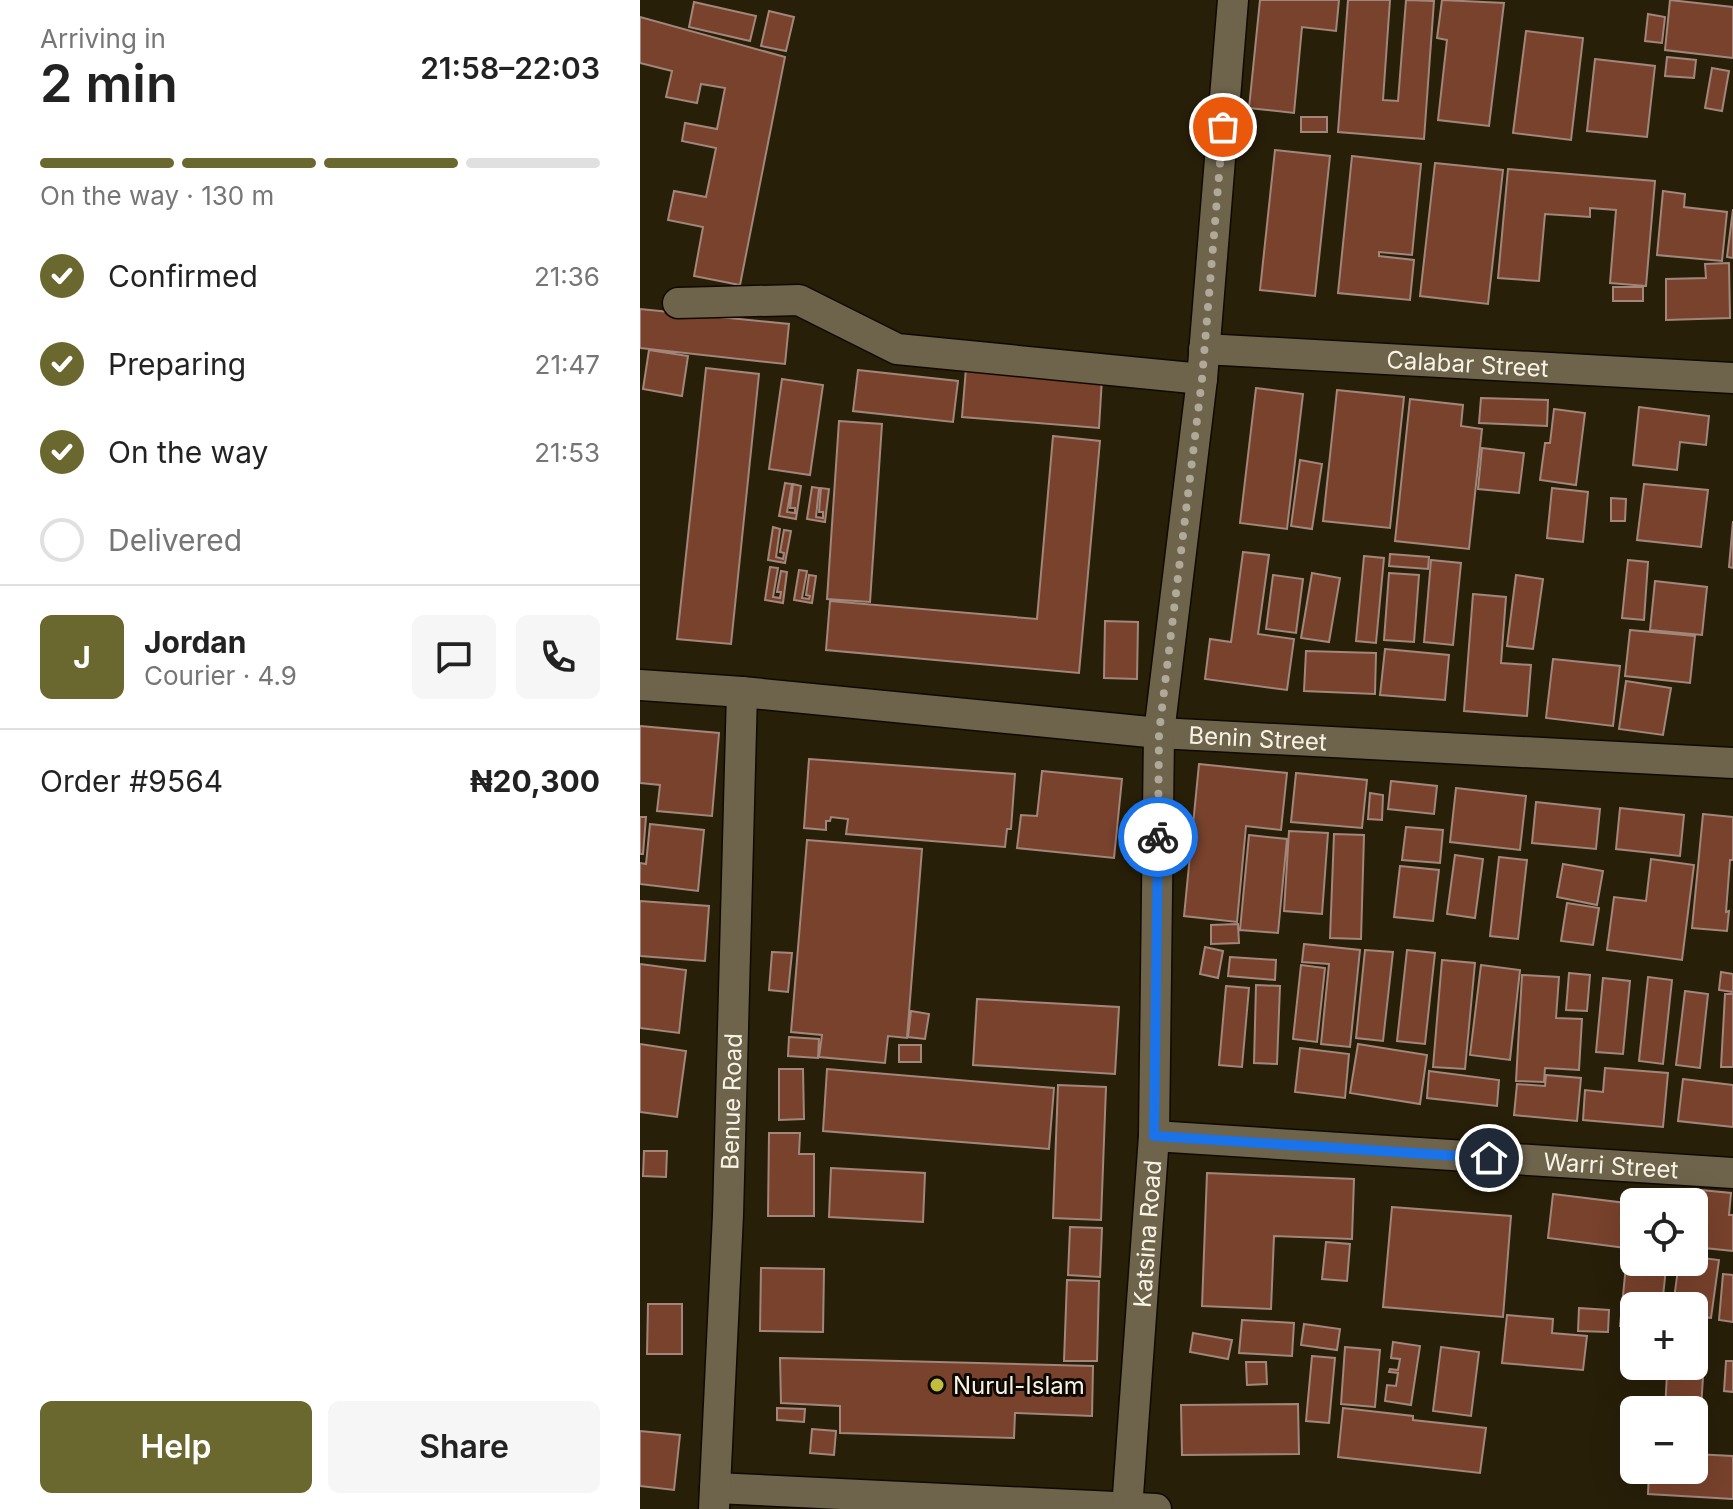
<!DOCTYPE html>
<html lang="en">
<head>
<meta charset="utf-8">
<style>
	body { margin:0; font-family:Inter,sans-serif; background:#f6f6f6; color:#222; height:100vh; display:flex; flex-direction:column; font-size:30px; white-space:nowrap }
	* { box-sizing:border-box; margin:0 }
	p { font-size:26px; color:#767676 }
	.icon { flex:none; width:44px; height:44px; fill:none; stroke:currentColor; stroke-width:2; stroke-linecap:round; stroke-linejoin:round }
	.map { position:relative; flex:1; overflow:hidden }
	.sheet { display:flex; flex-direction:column; background:#fff; width:640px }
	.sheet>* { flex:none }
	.controls { position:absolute; left:980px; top:1188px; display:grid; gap:16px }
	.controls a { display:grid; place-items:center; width:88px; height:88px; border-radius:12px; background:#fff; box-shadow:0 8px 32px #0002; font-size:40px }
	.pin { position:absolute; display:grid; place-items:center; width:68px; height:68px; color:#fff; margin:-34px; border:4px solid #fff; border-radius:50%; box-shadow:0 2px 8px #0007 }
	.courier { position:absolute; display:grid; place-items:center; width:80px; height:80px; margin:-40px; border:6px solid #1a73e8; border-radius:50%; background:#fff; color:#222; box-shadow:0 2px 10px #0007 }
	.summary em { font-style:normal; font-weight:600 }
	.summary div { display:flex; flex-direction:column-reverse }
	.summary { display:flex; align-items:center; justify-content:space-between; height:136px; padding:0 40px }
	h1 { font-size:52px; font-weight:600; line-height:60px }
	.bar { display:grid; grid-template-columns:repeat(4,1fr); gap:12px 8px; align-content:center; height:96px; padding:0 40px }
	.bar i { height:10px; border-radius:6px; background:#e0e0e0 }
	.bar .current { background:#6a682f }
	.bar p { grid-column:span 4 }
	.line { display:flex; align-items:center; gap:20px; padding:0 40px; border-top:2px solid #e0e0e0 }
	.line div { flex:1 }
	.round { display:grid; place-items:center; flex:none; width:84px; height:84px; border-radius:12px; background:#f6f6f6 }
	ol { padding:0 40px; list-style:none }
	li { display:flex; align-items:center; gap:24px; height:88px }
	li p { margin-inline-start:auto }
	li .icon { padding:8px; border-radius:50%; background:#6a682f; color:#fff; stroke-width:4 }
	li:last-child { color:#767676 }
	li i { width:44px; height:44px; border:4px solid #e0e0e0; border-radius:50% }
	.primary-button { display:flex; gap:16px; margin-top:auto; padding:16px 40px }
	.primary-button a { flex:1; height:92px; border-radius:12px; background:#6a682f; color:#fff; font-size:32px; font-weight:600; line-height:92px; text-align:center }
	.primary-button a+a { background:#f6f6f6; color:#222 }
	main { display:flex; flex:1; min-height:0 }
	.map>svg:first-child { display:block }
</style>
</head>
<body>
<main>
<section class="sheet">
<div class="summary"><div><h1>2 min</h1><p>Arriving in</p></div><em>21:58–22:03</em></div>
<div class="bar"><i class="current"></i><i class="current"></i><i class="current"></i><i></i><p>On the way · 130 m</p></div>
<ol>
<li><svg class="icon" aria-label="check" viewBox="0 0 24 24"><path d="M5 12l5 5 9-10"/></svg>Confirmed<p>21:36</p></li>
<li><svg class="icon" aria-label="check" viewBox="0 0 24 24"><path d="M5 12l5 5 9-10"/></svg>Preparing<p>21:47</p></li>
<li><svg class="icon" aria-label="check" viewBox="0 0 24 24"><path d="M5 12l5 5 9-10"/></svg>On the way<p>21:53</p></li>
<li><i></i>Delivered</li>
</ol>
<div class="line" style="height:144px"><b class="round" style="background:#6a682f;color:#fff">J</b><div><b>Jordan</b><p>Courier · 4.9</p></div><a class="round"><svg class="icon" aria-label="chat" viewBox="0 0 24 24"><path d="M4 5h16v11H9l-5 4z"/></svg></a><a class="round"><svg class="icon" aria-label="phone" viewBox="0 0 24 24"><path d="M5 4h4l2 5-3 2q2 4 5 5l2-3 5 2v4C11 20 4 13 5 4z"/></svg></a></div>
<div class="line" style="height:104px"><div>Order #9564</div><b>₦20,300</b></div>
<div class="primary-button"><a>Help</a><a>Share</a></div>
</section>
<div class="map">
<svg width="1093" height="1509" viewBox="0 0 1093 1509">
	<rect width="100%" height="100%" fill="#281f09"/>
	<path fill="#78422c" stroke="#a2867b" stroke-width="2" d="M 620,0 L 699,0 L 696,31 L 662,27 L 654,113 L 609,108 Z
		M 708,0 L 750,0 L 743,100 L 758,101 L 766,0 L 794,1 L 784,139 L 698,132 Z
		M 802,0 L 864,3 L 849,126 L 798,120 L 807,40 L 797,38 Z
		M 1030,0 L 1093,7 L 1093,58 L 1025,50 Z
		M 54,2 L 116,16 L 110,41 L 49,27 Z
		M 129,11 L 154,17 L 146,51 L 121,46 Z
		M 1008,14 L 1025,17 L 1022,43 L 1005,41 Z
		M 0,17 L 145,57 L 100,285 L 54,276 L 63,227 L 28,220 L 34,191 L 66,197 L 76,148 L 42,141 L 45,123 L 77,129 L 85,88 L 61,84 L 57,103 L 26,97 L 32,71 L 0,63 Z
		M 886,31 L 943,38 L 931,140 L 873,133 Z
		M 1027,57 L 1056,60 L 1054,78 L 1025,76 Z
		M 955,59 L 1015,66 L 1007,137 L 947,131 Z
		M 1072,68 L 1089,71 L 1082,111 L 1065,108 Z
		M 661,117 L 687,117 L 687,132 L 661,132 Z
		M 635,150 L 690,156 L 675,296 L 620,290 Z
		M 712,156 L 781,164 L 772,255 L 739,252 L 739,256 L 774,260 L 770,300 L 698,293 Z
		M 795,163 L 863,170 L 848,304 L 780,296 Z
		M 868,169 L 1015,181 L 1006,286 L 970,283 L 976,210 L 950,208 L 950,217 L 905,214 L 899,281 L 858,278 Z
		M 1023,191 L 1045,194 L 1044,207 L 1087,212 L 1082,261 L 1017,255 Z
		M 1093,209 L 1093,258 L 1087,257 Z
		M 1089,263 L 1090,318 L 1026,320 L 1026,279 L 1066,278 L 1065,264 Z
		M 973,287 L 1003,287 L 1003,301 L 973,301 Z
		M 0,309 L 149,324 L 145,364 L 0,348 Z
		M 9,350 L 48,356 L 42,396 L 3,389 Z
		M 66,368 L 119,374 L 91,644 L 37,639 Z
		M 326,368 L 462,378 L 459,428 L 322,417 Z
		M 218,370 L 318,381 L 313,422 L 213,411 Z
		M 142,379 L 183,385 L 170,475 L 129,469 Z
		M 616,388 L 663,394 L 647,529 L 600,523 Z
		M 697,390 L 764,397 L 750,528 L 683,521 Z
		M 841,398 L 908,400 L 907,426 L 839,423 Z
		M 770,399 L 823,405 L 821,426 L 842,429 L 829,549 L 755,541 Z
		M 999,407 L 1069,416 L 1066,445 L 1040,442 L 1037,470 L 993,465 Z
		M 914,409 L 945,413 L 936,485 L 900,480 L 905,443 L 910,443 Z
		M 199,421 L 242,424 L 230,602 L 187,599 Z
		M 413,436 L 460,441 L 439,673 L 186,650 L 190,601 L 397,619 Z
		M 842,448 L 884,453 L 879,493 L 838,489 Z
		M 660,460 L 682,464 L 672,529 L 651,526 Z
		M 145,483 L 152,484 L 147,512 L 155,513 L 155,508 L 150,508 L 153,484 L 161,486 L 156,519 L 139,516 Z
		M 1004,484 L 1068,490 L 1061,547 L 997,540 Z
		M 172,487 L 179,488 L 176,517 L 183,518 L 183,512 L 179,512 L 181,488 L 189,489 L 185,522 L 167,519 Z
		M 912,488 L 948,492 L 943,542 L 907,538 Z
		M 971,498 L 986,499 L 985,521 L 971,521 Z
		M 1093,521 L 1093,568 L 1089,567 Z
		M 133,527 L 140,529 L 136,557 L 143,559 L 144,553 L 140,552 L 144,530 L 151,531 L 145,563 L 128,560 Z
		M 603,552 L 629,555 L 618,634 L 654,639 L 647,690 L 565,679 L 570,639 L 591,642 Z
		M 750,554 L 789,557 L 788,569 L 749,566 Z
		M 724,556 L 744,558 L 736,643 L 716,641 Z
		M 791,560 L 821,563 L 813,645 L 784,642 Z
		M 988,560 L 1008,562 L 1004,620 L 982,618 Z
		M 130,567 L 138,568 L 133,597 L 140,598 L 141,592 L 137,592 L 141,571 L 147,572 L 143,603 L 125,600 Z
		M 159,570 L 167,571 L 162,598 L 169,599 L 170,596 L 166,595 L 169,575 L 176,576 L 172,603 L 154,600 Z
		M 672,573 L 700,578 L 689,642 L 661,638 Z
		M 749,573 L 779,575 L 774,642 L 744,640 Z
		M 633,575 L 663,579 L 656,633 L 626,629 Z
		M 876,575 L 903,579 L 893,649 L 867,646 Z
		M 1015,581 L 1067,587 L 1062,635 L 1010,630 Z
		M 833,594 L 866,597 L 861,663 L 891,665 L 887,716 L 824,711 Z
		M 465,621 L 498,622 L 497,679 L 464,678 Z
		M 990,630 L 1055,636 L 1050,683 L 985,676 Z
		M 745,649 L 809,655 L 805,700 L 740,695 Z
		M 666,651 L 736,653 L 735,694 L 664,691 Z
		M 913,659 L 980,666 L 973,726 L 906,718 Z
		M 986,681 L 1031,688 L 1023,735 L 979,729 Z
		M 0,726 L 79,733 L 72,816 L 17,811 L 20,785 L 0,783 Z
		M 169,759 L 375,774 L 371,829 L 367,829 L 365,847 L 206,834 L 208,819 L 191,817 L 190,821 L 186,821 L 186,830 L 164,828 Z
		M 559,764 L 647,773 L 641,830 L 606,826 L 597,922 L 544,916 Z
		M 402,771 L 482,779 L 474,858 L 377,848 L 381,815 L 397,816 Z
		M 656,773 L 727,780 L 722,828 L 651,822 Z
		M 751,781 L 797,786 L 794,814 L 748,809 Z
		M 816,788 L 886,796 L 880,850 L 810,842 Z
		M 730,793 L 743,795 L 742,820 L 728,819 Z
		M 896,802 L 960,809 L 956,849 L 892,843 Z
		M 980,808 L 1044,815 L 1040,856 L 976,849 Z
		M 1063,814 L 1093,817 L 1093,860 L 1090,860 L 1086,912 L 1089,911 L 1087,931 L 1052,928 Z
		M 0,817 L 6,817 L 3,854 L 0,854 Z
		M 10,824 L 64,830 L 58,891 L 0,884 L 0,863 L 6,864 Z
		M 766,827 L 803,830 L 800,863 L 762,860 Z
		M 649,831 L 688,833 L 682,914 L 644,911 Z
		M 694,834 L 724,835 L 721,939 L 690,938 Z
		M 609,835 L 647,839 L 638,933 L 600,930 Z
		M 167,840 L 282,849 L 267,1038 L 248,1036 L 245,1063 L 179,1057 L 182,1035 L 151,1032 Z
		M 815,855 L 843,859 L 835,918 L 807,914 Z
		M 859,857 L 887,860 L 878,939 L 850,936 Z
		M 1011,859 L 1054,865 L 1042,960 L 967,950 L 974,897 L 1006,901 Z
		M 923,864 L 963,871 L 957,905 L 917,897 Z
		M 760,866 L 799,870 L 793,921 L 754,917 Z
		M 0,901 L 69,906 L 65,961 L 0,956 Z
		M 927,903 L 959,908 L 953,945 L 921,941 Z
		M 598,924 L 599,943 L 571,944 L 571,925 Z
		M 664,944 L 720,950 L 710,1047 L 681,1044 L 689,964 L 662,962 Z
		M 565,947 L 583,951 L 578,978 L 560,974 Z
		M 725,950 L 753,952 L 743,1041 L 716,1038 Z
		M 767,950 L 795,953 L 785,1044 L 757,1041 Z
		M 132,952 L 152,953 L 148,992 L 129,990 Z
		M 590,957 L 636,960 L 635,980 L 588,976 Z
		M 802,960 L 835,963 L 825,1069 L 793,1067 Z
		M 0,964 L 46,970 L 39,1033 L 0,1028 Z
		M 661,965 L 685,968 L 677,1042 L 653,1039 Z
		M 841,965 L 880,970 L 870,1060 L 830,1055 Z
		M 1081,972 L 1093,974 L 1093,992 L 1079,990 Z
		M 929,973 L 950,975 L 947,1011 L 926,1010 Z
		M 882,975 L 919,977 L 916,1018 L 942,1019 L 939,1070 L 905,1068 L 904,1082 L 876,1081 Z
		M 1008,977 L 1032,980 L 1023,1064 L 999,1061 Z
		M 963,978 L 990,981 L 983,1054 L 956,1052 Z
		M 616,985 L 640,986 L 637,1064 L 614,1063 Z
		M 586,986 L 609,988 L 602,1067 L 579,1065 Z
		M 1045,991 L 1068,994 L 1060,1068 L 1036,1065 Z
		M 1085,994 L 1093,994 L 1093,1067 L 1081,1067 Z
		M 337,999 L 479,1007 L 475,1074 L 333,1065 Z
		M 271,1011 L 289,1014 L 285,1039 L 268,1037 Z
		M 149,1037 L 179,1039 L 178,1058 L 148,1056 Z
		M 0,1044 L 46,1051 L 37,1117 L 0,1112 Z
		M 718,1044 L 787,1055 L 780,1104 L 710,1093 Z
		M 259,1045 L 281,1045 L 281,1062 L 259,1062 Z
		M 660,1048 L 709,1054 L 705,1098 L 655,1092 Z
		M 965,1068 L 1028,1073 L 1023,1127 L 943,1120 L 945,1090 L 963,1092 Z
		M 139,1069 L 163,1069 L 164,1119 L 139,1120 Z
		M 187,1069 L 414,1088 L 409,1149 L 183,1131 Z
		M 789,1071 L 859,1080 L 857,1106 L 787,1098 Z
		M 906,1075 L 941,1078 L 937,1121 L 874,1115 L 877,1084 L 905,1086 Z
		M 1043,1079 L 1093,1085 L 1093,1127 L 1038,1121 Z
		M 418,1085 L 466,1087 L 461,1220 L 413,1218 Z
		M 129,1133 L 160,1133 L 159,1154 L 174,1154 L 174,1216 L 128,1216 Z
		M 4,1151 L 27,1151 L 26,1177 L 3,1176 Z
		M 191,1168 L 285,1173 L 283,1222 L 189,1217 Z
		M 567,1173 L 714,1179 L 712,1239 L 634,1236 L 631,1309 L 562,1306 Z
		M 1061,1190 L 1091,1193 L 1089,1215 L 1093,1215 L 1093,1251 L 1055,1247 Z
		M 913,1194 L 994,1204 L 994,1249 L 908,1238 Z
		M 752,1207 L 871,1216 L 863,1317 L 743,1307 Z
		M 430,1227 L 462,1228 L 460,1277 L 428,1275 Z
		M 686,1242 L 710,1244 L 707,1281 L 682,1279 Z
		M 1054,1257 L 1079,1260 L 1071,1318 L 1054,1316 L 1054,1306 L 1033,1306 L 1039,1262 L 1054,1262 Z
		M 986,1265 L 1026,1268 L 1022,1306 L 994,1306 L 994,1327 L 980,1326 Z
		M 121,1268 L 184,1269 L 183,1332 L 120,1331 Z
		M 1083,1274 L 1093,1275 L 1093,1322 L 1079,1320 Z
		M 427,1280 L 459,1281 L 457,1361 L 424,1361 Z
		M 8,1304 L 42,1304 L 42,1354 L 7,1354 Z
		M 939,1308 L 969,1310 L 968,1332 L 938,1331 Z
		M 867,1315 L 913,1319 L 912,1333 L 947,1336 L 943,1370 L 862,1363 Z
		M 602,1320 L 654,1323 L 652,1356 L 599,1353 Z
		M 664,1324 L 700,1329 L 697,1350 L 661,1345 Z
		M 553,1333 L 592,1340 L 588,1359 L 550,1352 Z
		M 753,1342 L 780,1346 L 771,1405 L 745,1401 L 747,1385 L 756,1386 L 758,1373 L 749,1372 L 750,1369 L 758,1370 L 760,1359 L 751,1358 Z
		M 705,1347 L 740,1350 L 735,1407 L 701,1404 Z
		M 801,1347 L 839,1352 L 831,1416 L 793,1411 Z
		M 672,1356 L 695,1358 L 689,1423 L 666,1421 Z
		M 140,1358 L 453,1366 L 452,1416 L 375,1413 L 374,1438 L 200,1433 L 200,1406 L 141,1403 Z
		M 1086,1361 L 1093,1361 L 1093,1392 L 1084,1391 Z
		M 606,1362 L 626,1362 L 627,1384 L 607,1385 Z
		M 1027,1374 L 1063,1377 L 1059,1440 L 1054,1439 L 1054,1410 L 1025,1410 Z
		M 658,1404 L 659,1454 L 542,1455 L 541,1405 Z
		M 137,1408 L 165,1409 L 164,1422 L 137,1420 Z
		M 703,1408 L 773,1416 L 773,1420 L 846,1428 L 840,1473 L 698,1457 Z
		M 172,1429 L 196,1431 L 194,1455 L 170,1453 Z
		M 0,1431 L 40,1435 L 34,1490 L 0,1486 Z
		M 1054,1454 L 1093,1456 L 1093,1499 L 1008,1494 L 1009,1470 L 1054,1470 Z"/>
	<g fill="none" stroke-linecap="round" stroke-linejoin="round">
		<g stroke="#110900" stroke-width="33">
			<g id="minor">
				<path d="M 38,303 L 159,300 L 257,349 L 562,379"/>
				<path id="s1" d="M 564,349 L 1093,378"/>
				<path id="s2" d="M 0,685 L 102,692 L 519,733 L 1093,763"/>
				<path id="s3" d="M 514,1136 L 1093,1173"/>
				<path d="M 75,1488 L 516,1509"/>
				<path id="s4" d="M 74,1509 L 88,1215 L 102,692"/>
				<path id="s5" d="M 487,1509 L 514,1136 L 519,733 L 562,379 L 593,0"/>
			</g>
		</g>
		<use href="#minor" stroke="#6e634b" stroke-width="30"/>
	</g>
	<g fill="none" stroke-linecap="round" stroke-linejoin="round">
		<path stroke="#b0a999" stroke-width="8" stroke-dasharray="0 14.4" d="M 518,837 L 519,733 L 562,379 L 583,127"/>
		<path stroke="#1a73e8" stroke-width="10" d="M 518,837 L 514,1136 L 849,1158"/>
	</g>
	<circle fill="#c2bd3f" stroke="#0e0a03" stroke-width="3" cx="297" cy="1385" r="8"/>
	<g text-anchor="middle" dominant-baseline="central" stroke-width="6" stroke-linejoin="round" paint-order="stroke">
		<g font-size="24" fill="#f9f3e6" stroke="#0e0a03">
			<text stroke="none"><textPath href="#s1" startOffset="264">Calabar Street</textPath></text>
			<text stroke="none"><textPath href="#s2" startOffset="620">Benin Street</textPath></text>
			<text stroke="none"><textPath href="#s4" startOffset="408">Benue Road</textPath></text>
			<text stroke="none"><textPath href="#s3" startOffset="458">Warri Street</textPath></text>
			<text stroke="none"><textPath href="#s5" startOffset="276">Katsina Road</textPath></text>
		</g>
		<g font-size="24" fill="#f9f3e6" stroke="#0e0a03" text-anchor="start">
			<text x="313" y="1385">Nurul-Islam</text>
		</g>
	</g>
</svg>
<div class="controls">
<a><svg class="icon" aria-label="locate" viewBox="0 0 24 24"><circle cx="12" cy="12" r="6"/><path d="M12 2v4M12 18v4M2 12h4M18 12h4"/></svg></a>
<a>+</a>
<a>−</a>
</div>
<div class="pin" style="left:583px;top:127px;background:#ea580c"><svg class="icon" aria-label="bag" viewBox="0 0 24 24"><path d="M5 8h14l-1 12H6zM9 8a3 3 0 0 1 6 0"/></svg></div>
<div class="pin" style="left:849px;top:1158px;background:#1f2937"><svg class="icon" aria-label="home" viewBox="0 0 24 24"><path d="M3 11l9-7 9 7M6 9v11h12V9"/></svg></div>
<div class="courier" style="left:518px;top:837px"><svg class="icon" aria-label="bike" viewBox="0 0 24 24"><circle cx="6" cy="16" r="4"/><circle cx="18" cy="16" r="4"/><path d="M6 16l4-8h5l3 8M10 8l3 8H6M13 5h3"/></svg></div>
</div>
</main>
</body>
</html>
